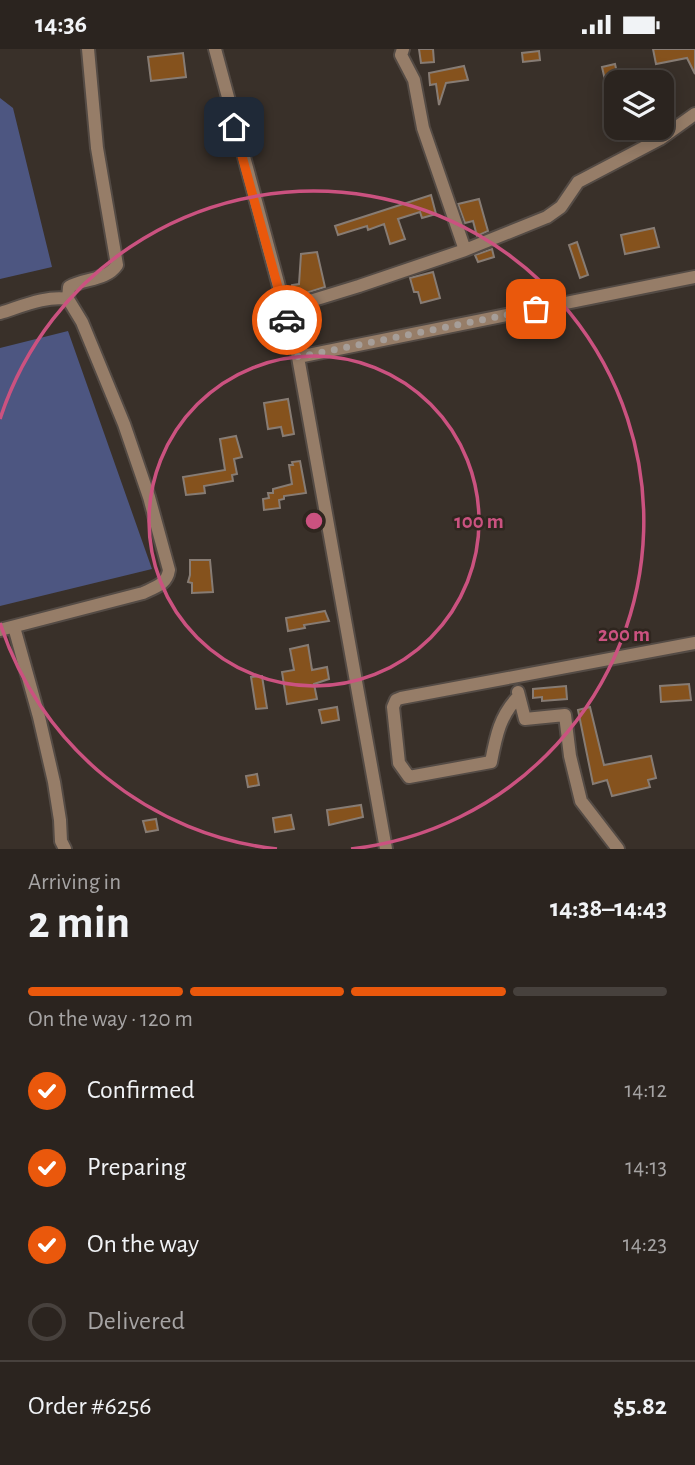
<!DOCTYPE html>
<html lang="en">
<head>
<meta charset="utf-8">
<style>
	body { margin:0; font-family:"Alegreya Sans",sans-serif; background:#37302c; color:#f1f3f6; height:100vh; display:flex; flex-direction:column; font-size:26px; white-space:nowrap }
	* { box-sizing:border-box; margin:0 }
	p { font-size:23px; color:#a6a4a4 }
	.icon { flex:none; width:38px; height:38px; fill:none; stroke:currentColor; stroke-width:2; stroke-linecap:round; stroke-linejoin:round }
	.map { position:relative; height:800px; overflow:hidden }
	.sheet { display:flex; flex-direction:column; background:#2b241f; flex:1 }
	.sheet>* { flex:none }
	.tools { position:absolute; left:604px; top:21px; display:grid; gap:14px }
	.tools a { display:grid; place-items:center; width:70px; height:70px; border-radius:14px; background:#2b241f; box-shadow:0 4px 18px #0003,0 0 0 2px #47413d; font-size:35px }
	.pin { position:absolute; display:grid; place-items:center; width:60px; height:60px; color:#fff; margin:-30px; border-radius:14px; box-shadow:0 4px 10px #0006 }
	.courier { position:absolute; display:grid; place-items:center; width:70px; height:70px; margin:-35px; border:5px solid #ea580c; border-radius:50%; background:#fff; color:#222; box-shadow:0 2px 9px #0007 }
	.summary em { font-style:normal; font-weight:700 }
	.summary div { display:flex; flex-direction:column-reverse }
	.summary { display:flex; align-items:center; justify-content:space-between; height:119px; padding:0 28px }
	h1 { font-size:46px; font-weight:700; line-height:52px }
	.bar { display:grid; grid-template-columns:repeat(4,1fr); gap:10px 7px; align-content:center; height:84px; padding:0 28px }
	.bar i { height:9px; border-radius:5px; background:#47413d }
	.bar .active { background:#ea580c }
	.bar p { grid-column:span 4 }
	.line { display:flex; align-items:center; gap:18px; padding:0 28px; border-top:2px solid #47413d }
	.line div { flex:1 }
	ol { padding:0 28px; list-style:none }
	li { display:flex; align-items:center; gap:21px; height:77px }
	li p { margin-inline-start:auto }
	li .icon { padding:7px; border-radius:50%; background:#ea580c; color:#fff; stroke-width:4 }
	li:last-child { color:#a6a4a4 }
	li i { width:38px; height:38px; border:4px solid #47413d; border-radius:50% }
	.status { display:flex; justify-content:space-between; align-items:center; height:49px; padding:0 35px; background:#2b241f; direction:ltr }
	.status svg { height:19px; fill:currentColor }
	.map>svg:first-child { display:block }
</style>
</head>
<body>
<div class="status"><b>14:36</b><svg viewBox="0 0 49 12"><path d="M0 12V9h3v3zM5 12V6h3v6zM10 12V3h3v9zM15 12V0h3v12zM26 1h20v11H26zM47 4h2v5h-2z"/></svg></div>
<div class="map">
<svg width="695" height="800" viewBox="0 0 695 800">
	<rect width="100%" height="100%" fill="#393029"/>
	<path fill="#4d5681" d="M 0,49 L 13,59 L 52,218 L 0,230 Z
		M 68,282 L 152,520 L 0,557 L 0,299 Z"/>
	<path fill="#85521d" stroke="#877c74" stroke-width="2" d="M 419,0 L 433,0 L 434,13 L 421,14 Z
		M 653,0 L 695,0 L 695,25 L 687,9 L 656,15 Z
		M 539,2 L 540,11 L 523,13 L 522,4 Z
		M 183,4 L 186,28 L 151,32 L 148,8 Z
		M 615,15 L 618,28 L 605,31 L 602,18 Z
		M 464,17 L 468,31 L 446,34 L 439,56 L 436,35 L 430,36 L 429,24 Z
		M 431,146 L 436,165 L 422,169 L 420,163 L 398,170 L 405,190 L 390,195 L 384,175 L 368,181 L 367,177 L 338,186 L 335,177 Z
		M 479,150 L 488,182 L 477,187 L 473,172 L 465,174 L 458,155 Z
		M 654,179 L 659,198 L 625,205 L 621,186 Z
		M 577,193 L 588,226 L 580,229 L 569,196 Z
		M 492,200 L 494,208 L 478,213 L 475,206 Z
		M 317,203 L 325,238 L 293,248 L 292,236 L 299,235 L 301,205 Z
		M 433,223 L 440,249 L 421,254 L 418,243 L 414,243 L 410,229 Z
		M 288,350 L 294,385 L 283,387 L 281,378 L 268,380 L 264,354 Z
		M 236,387 L 242,408 L 234,410 L 237,425 L 232,426 L 233,432 L 204,437 L 205,444 L 186,446 L 183,428 L 225,421 L 220,390 Z
		M 300,412 L 306,444 L 284,447 L 284,450 L 279,451 L 280,459 L 264,461 L 263,450 L 269,449 L 268,444 L 273,444 L 273,440 L 292,435 L 289,416 L 293,416 L 292,413 Z
		M 190,511 L 210,511 L 213,543 L 192,544 L 192,534 L 188,533 L 190,526 Z
		M 325,562 L 329,572 L 304,576 L 305,579 L 288,582 L 286,569 Z
		M 308,596 L 312,621 L 327,618 L 329,630 L 314,635 L 317,650 L 287,655 L 282,623 L 294,621 L 290,600 Z
		M 262,627 L 267,659 L 256,660 L 251,628 Z
		M 689,635 L 691,651 L 661,653 L 660,637 Z
		M 566,637 L 567,650 L 542,652 L 542,648 L 533,649 L 533,640 Z
		M 337,658 L 339,671 L 322,674 L 319,661 Z
		M 590,658 L 604,716 L 651,707 L 656,729 L 648,731 L 650,738 L 612,747 L 607,731 L 593,735 L 578,661 Z
		M 257,725 L 259,736 L 248,738 L 246,727 Z
		M 361,756 L 363,768 L 329,776 L 327,761 Z
		M 291,766 L 294,780 L 275,783 L 273,769 Z
		M 156,770 L 158,781 L 146,783 L 143,772 Z"/>
	<g fill="none" stroke-linecap="round" stroke-linejoin="round">
		<g stroke="#544b45" stroke-width="16">
			<path id="street" d="M 215,0 L 298,308 L 386,800
				M 403,0 L 401,6 L 414,31 L 423,79 L 465,201
				M 284,260 L 359,237 L 465,201 L 547,168 L 561,158 L 578,133 L 660,90 L 695,65
				M 0,264 C 20,258 47,246 68,250
				M 298,308 L 695,228
				M 14,578 L 39,668 L 54,733 L 60,771 L 61,792 L 65,800
				M 0,581 L 143,544 C 156,538 167,535 169,521 L 149,448 L 124,375 L 82,273 L 68,250 L 69,238 C 84,229 106,232 117,216 L 97,99 L 88,0
				M 518,643 L 525,670 L 565,666 L 570,707 L 581,752 L 618,800
				M 519,647 C 500,666 496,687 491,713 L 409,728 L 399,714 L 393,658 L 396,651 L 401,649 L 695,594"/>
		</g>
		<use href="#street" stroke="#967d68" stroke-width="12"/>
	</g>
	<g fill="none" stroke-linecap="round" stroke-linejoin="round">
		<path stroke="#a69e99" stroke-width="7" stroke-dasharray="0 12.6" d="M 287,271 L 298,308 L 536,260"/>
		<path stroke="#ea580c" stroke-width="9" d="M 234,78 L 287,271"/>
	</g>
	<g fill="none" stroke="#cb5280" stroke-width="3.5">
		<circle cx="314" cy="472" r="165"/>
		<path d="M277 800A330 330 0 0 1 0 574M0 370A330 330 0 1 1 351 800"/>
	</g>
	<circle cx="314" cy="472" r="10" fill="#cb5280" stroke="#2f261f" stroke-width="3.5"/>
	<g font-size="21" text-anchor="middle" font-weight="bold" fill="#cb5280" stroke="#2f261f" stroke-width="5" stroke-linejoin="round" paint-order="stroke">
		<text x="479" y="479">100 m</text>
		<text x="624" y="592">200 m</text>
	</g>
</svg>
<div class="tools">
<a><svg class="icon" aria-label="layers" viewBox="0 0 24 24"><path d="M12 4l9 5-9 5-9-5zM3 14l9 5 9-5"/></svg></a>
</div>
<div class="pin" style="left:536px;top:260px;background:#ea580c"><svg class="icon" aria-label="bag" viewBox="0 0 24 24"><path d="M5 8h14l-1 12H6zM9 8a3 3 0 0 1 6 0"/></svg></div>
<div class="pin" style="left:234px;top:78px;background:#1f2937"><svg class="icon" aria-label="home" viewBox="0 0 24 24"><path d="M3 11l9-7 9 7M6 9v11h12V9"/></svg></div>
<div class="courier" style="left:287px;top:271px"><svg class="icon" aria-label="car" viewBox="0 0 24 24"><path d="M5 17H2v-5l4-1 3-4h7l3 4 3 1v5h-3M9 17h6M6 11h13"/><circle cx="7" cy="17" r="2"/><circle cx="17" cy="17" r="2"/></svg></div>
</div>
<section class="sheet">
<div class="summary"><div><h1>2 min</h1><p>Arriving in</p></div><em>14:38–14:43</em></div>
<div class="bar"><i class="active"></i><i class="active"></i><i class="active"></i><i></i><p>On the way · 120 m</p></div>
<ol>
<li><svg class="icon" aria-label="check" viewBox="0 0 24 24"><path d="M5 12l5 5 9-10"/></svg>Confirmed<p>14:12</p></li>
<li><svg class="icon" aria-label="check" viewBox="0 0 24 24"><path d="M5 12l5 5 9-10"/></svg>Preparing<p>14:13</p></li>
<li><svg class="icon" aria-label="check" viewBox="0 0 24 24"><path d="M5 12l5 5 9-10"/></svg>On the way<p>14:23</p></li>
<li><i></i>Delivered</li>
</ol>
<div class="line" style="height:91px"><div>Order #6256</div><b>$5.82</b></div>
</section>
</body>
</html>
